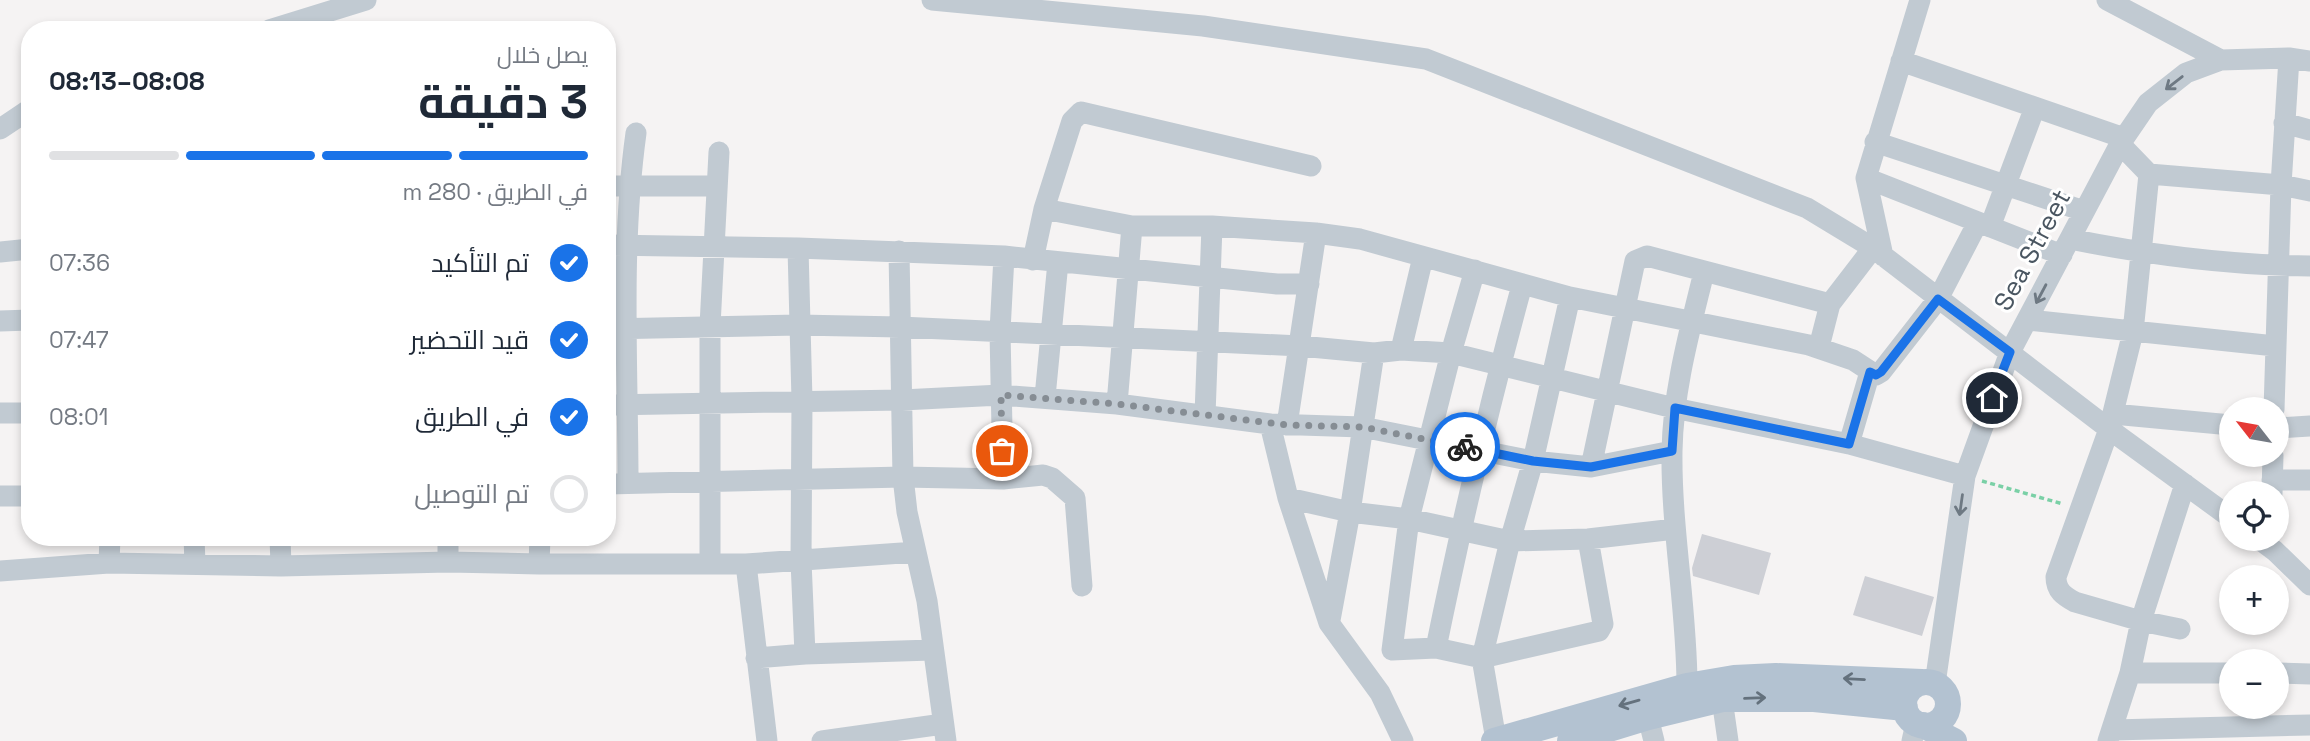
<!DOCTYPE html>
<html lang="ar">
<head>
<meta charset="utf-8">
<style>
	body { margin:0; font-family:"Space Grotesk",Cairo,sans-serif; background:#f6f6f7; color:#1f2937; direction:rtl; height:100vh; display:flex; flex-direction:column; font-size:26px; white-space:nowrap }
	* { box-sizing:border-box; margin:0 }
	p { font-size:23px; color:#747a83 }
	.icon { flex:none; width:38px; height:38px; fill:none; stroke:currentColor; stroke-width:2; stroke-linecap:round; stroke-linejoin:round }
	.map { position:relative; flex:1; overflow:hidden; direction:ltr }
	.side { position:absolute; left:21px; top:21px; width:595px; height:525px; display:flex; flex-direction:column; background:#fff; border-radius:28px; box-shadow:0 4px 10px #0003; direction:rtl }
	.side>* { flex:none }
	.needle { width:46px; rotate:301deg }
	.fabs { position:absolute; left:2219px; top:397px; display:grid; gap:14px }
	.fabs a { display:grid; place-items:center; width:70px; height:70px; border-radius:50%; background:#fff; box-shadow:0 4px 10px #0003; font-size:35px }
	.pin { position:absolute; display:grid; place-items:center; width:60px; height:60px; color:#fff; margin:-30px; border:4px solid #fff; border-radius:50%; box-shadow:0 2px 7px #0007 }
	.courier { position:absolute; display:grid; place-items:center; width:70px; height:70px; margin:-35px; border:5px solid #1a73e8; border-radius:50%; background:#fff; color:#222; box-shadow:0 2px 9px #0007 }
	.head em { font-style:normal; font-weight:700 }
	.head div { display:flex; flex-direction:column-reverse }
	.head { display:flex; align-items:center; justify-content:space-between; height:119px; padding:0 28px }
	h1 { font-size:46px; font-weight:700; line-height:52px }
	.bar { display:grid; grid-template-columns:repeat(4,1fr); gap:10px 7px; align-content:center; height:84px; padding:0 28px }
	.bar i { height:9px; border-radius:5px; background:#e0e1e3 }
	.bar .selected { background:#1a73e8 }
	.bar p { grid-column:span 4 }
	ol { padding:0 28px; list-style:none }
	li { display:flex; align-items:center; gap:21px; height:77px }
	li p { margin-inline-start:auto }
	li .icon { padding:7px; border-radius:50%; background:#1a73e8; color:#fff; stroke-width:4 }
	li:last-child { color:#747a83 }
	li i { width:38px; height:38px; border:4px solid #e0e1e3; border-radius:50% }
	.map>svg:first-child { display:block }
</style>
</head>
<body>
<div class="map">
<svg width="2310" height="741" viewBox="0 0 2310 741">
	<rect width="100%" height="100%" fill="#f5f3f3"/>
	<path fill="#cdcfd5" d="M 1702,534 L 1771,553 L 1759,595 L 1693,576 L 1692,568 Z
		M 1865,576 L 1934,597 L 1922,636 L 1853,615 Z"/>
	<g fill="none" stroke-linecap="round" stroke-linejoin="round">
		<path stroke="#7ad0a6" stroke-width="3.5" stroke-dasharray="5 3.5" stroke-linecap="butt" d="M 1982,481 L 2063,504"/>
		<path stroke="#c1cad2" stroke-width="21" d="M 932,0 L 1203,26 L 1426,59 L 1807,208 L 1873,248 L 2109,429 L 2231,518
			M 2107,0 L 2221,60
			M 269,30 L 366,0
			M 1901,61 L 2124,138
			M 2284,123 L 2310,130
			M 0,129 L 30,109
			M 1875,142 L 2084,211
			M 2120,144 L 2149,174 L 2281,185 L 2310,191
			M 2149,174 L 2133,332 L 2109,429 L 2056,577 C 2056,591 2064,596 2075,602 L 2141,621 L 2180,629
			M 1866,178 L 2062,255
			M 607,186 L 717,186
			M 1044,209 L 1132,226 L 1212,226 L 1316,233 L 1360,239 L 1570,297 L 1809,345 L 1853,360 L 1876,375 L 1881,372 L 1938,299 L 1978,222
			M 1990,227 L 2035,107
			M 2070,239 C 2149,255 2229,265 2310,266
			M 607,245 L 798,248 L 1004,256 L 1277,284 L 1309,284
			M 798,248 L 802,400 L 801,561 L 805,654 L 932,650
			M 899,251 L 903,477 L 907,512 L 927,601 L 946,741
			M 0,252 L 30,249
			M 1883,256 L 1866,178 L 1920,0
			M 1033,260 L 1044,209 L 1072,121 L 1081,112 L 1311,166
			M 1475,270 L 1451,353 L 1409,519 L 1392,650 L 1436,648 L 1482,658 L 1599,631 L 1603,624 L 1588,539
			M 2028,320 L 2275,346
			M 0,321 L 30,320
			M 607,329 L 798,325 L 900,327 L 1300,346 L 1374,353 L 1401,350 L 1451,353 L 1674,408 L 1849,444 L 1965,476
			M 1819,347 L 1830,304 L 1873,248
			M 1401,350 L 1423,257
			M 1045,397 L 1058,262
			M 1117,404 L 1132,226
			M 607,405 L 902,400 L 1001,395 L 1117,404 L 1270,424 L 1288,498 L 1329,623 L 1380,693 L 1403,741
			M 2274,410 L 2281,185 L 2289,58
			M 0,413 L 30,413
			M 2113,414 L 2231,425
			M 1205,415 L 1212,226
			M 1270,424 L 1362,427 L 1533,461 L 1591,467 L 1635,261 L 1647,256 L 1830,304
			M 1287,425 L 1316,233
			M 2277,428 L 2310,426
			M 1849,444 L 1870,372
			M 1591,467 L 1672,451
			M 1003,479 L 1000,331 L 1004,256
			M 2272,480 L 2310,480
			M 628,483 C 628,367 620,249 636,133
			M 607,484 L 903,477 L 1003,479 L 1043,475 L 1052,478 L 1075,498 L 1082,586
			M 2272,494 L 2273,455
			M 0,496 L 30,496
			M 1288,498 L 1350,512 L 1409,519 L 1510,541 L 1588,539 L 1675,529
			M 194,537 L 195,564
			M 280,537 L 281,566
			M 2259,539 L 2275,551 L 2310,585
			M 448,562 L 448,537
			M 109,563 L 110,537
			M 710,563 L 710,326 L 719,152
			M 539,564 L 540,537
			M 746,564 L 767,741
			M 0,571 L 109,563 L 281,566 L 448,562 L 539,564 L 746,564 L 916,552
			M 1330,620 L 1350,512 L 1374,353
			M 1436,648 C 1461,526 1489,405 1522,285
			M 756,658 L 805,654
			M 2130,673 L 2231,673
			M 2277,673 L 2310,674
			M 1935,684 L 1965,476 L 2010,352 L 2120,144 L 2148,103 L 2186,73 L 2221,60 L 2289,58 L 2310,61
			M 1687,686 C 1687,608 1671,530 1672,451 C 1673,390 1690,330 1704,272
			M 1722,699 L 1728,741
			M 1648,717 L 1654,741
			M 2113,730 L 2310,725
			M 1496,740 L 1482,658 L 1510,541 L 1533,461 L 1570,297
			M 822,741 L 943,724
			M 1912,741 L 1916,723
			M 2108,741 L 2130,673 L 2141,621 L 2185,484"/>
		<path stroke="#b3c2d1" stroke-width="26" d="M1904 704a22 22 0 1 1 44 0a22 22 0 1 1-44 0Z
			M 1923,725 L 1954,741
			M 1494,741 L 1687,686 L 1734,678 L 1776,676 L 1922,682
			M 1570,741 L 1648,717 L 1722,699 L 1814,699 L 1905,708"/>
	</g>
	<defs><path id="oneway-shaft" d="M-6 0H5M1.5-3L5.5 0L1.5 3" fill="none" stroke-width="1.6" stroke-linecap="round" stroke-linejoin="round" transform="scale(1.75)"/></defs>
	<g stroke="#6e7983">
		<use href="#oneway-shaft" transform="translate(2174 83) rotate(142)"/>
		<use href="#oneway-shaft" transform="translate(2041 294) rotate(118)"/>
		<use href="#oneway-shaft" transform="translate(1961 505) rotate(98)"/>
	</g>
	<g stroke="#64717d">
		<use href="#oneway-shaft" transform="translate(1854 679) rotate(-177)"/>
		<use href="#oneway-shaft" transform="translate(1755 698) rotate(-2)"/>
		<use href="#oneway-shaft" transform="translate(1629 703) rotate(164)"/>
	</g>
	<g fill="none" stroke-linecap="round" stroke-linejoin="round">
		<path stroke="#868d94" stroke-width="7" stroke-dasharray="0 12.6" d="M 1002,451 L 1001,395 L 1117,404 L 1287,425 L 1362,427 L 1465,447"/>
		<path stroke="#1a73e8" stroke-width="9" d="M 1465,447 L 1533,461 L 1591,467 L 1672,451 L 1675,408 L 1849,444 L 1870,372 L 1876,375 L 1881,372 L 1938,299 L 2010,352 L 1992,398"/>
	</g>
	<g text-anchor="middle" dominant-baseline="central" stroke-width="6" stroke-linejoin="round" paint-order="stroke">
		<g font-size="26" fill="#4a5661" stroke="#fff">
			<text transform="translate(2032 250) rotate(-62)">Sea Street</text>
		</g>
	</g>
</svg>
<div class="fabs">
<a><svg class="needle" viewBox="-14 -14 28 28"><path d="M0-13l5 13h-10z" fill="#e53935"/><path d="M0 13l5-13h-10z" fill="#747a83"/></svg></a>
<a><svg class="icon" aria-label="locate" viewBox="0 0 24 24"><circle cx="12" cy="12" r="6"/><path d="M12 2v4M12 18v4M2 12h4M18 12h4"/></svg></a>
<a>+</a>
<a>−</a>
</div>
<div class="pin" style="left:1002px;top:451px;background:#ea580c"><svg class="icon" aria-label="bag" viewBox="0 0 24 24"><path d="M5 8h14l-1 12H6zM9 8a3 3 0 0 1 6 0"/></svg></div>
<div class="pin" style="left:1992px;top:398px;background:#1f2937"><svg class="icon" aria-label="home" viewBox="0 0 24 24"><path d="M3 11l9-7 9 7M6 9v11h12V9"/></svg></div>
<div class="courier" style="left:1465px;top:447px"><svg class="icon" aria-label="bike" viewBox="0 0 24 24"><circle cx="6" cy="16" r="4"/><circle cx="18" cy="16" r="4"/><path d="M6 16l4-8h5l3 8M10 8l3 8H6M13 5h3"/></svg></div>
<section class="side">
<div class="head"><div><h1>3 دقيقة</h1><p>يصل خلال</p></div><em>08:08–08:13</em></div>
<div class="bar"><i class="selected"></i><i class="selected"></i><i class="selected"></i><i></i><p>في الطريق · 280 m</p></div>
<ol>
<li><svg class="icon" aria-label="check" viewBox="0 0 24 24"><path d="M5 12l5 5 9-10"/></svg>تم التأكيد<p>07:36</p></li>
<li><svg class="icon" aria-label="check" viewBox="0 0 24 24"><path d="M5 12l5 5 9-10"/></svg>قيد التحضير<p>07:47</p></li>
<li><svg class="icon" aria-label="check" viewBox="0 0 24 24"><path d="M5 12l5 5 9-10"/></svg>في الطريق<p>08:01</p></li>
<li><i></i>تم التوصيل</li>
</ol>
</section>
</div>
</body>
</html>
